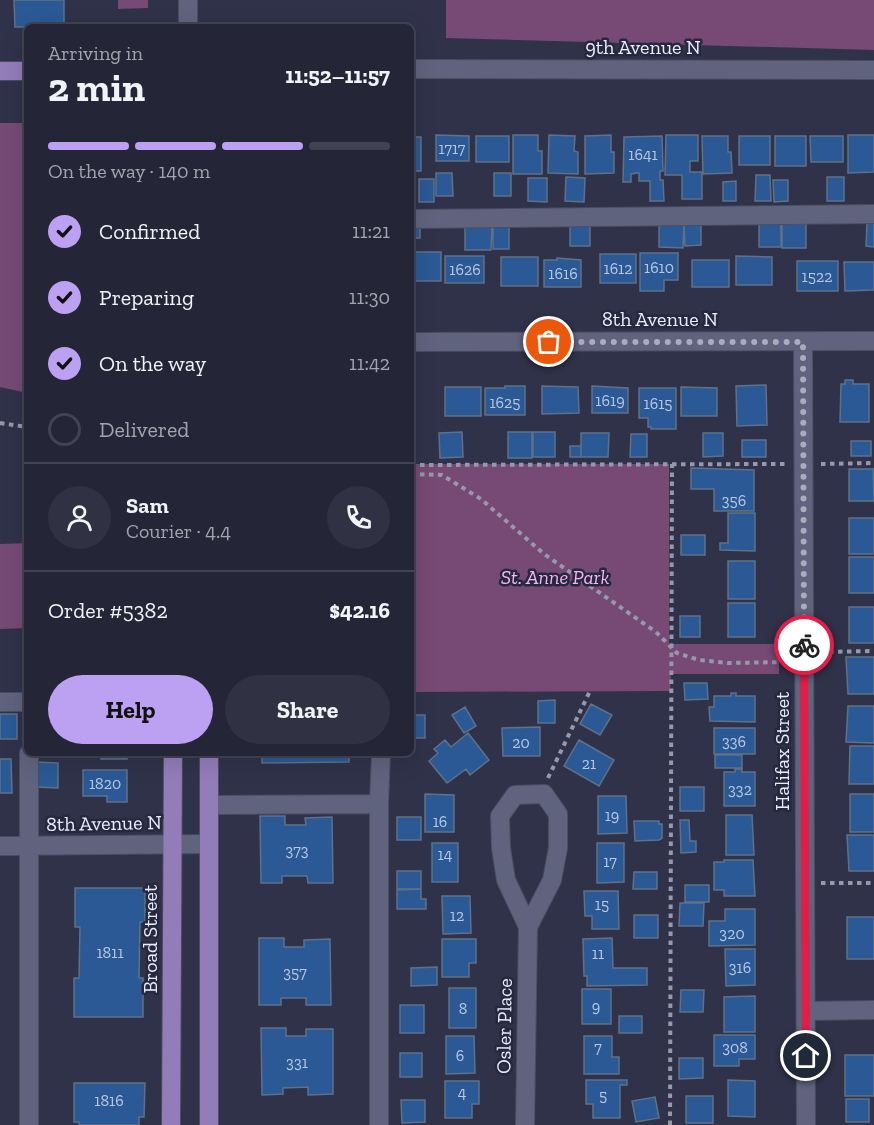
<!DOCTYPE html>
<html lang="en">
<head>
<meta charset="utf-8">
<style>
	body { margin:0; font-family:"Zilla Slab",serif; background:#303243; color:#f1f3f6; height:100vh; display:flex; flex-direction:column; font-size:22px; white-space:nowrap }
	* { box-sizing:border-box; margin:0 }
	p { font-size:20px; color:#a3a5ae }
	.icon { flex:none; width:33px; height:33px; fill:none; stroke:currentColor; stroke-width:2; stroke-linecap:round; stroke-linejoin:round }
	.map { position:relative; flex:1; overflow:hidden }
	.panel { position:absolute; left:24px; top:24px; width:390px; height:732px; display:flex; flex-direction:column; background:#242638; border-radius:9px; box-shadow:0 6px 24px #0002,0 0 0 2px #414353 }
	.panel>* { flex:none }
	.pin { position:absolute; display:grid; place-items:center; width:51px; height:51px; color:#fff; margin:-26px; border:3px solid #fff; border-radius:50%; box-shadow:0 2px 6px #0007 }
	.courier { position:absolute; display:grid; place-items:center; width:60px; height:60px; margin:-30px; border:4px solid #e11d48; border-radius:50%; background:#fff; color:#222; box-shadow:0 2px 8px #0007 }
	.summary em { font-style:normal; font-weight:700 }
	.summary div { display:flex; flex-direction:column-reverse }
	.summary { display:flex; align-items:center; justify-content:space-between; height:102px; padding:0 24px }
	h1 { font-size:39px; font-weight:700; line-height:45px }
	.bar { display:grid; grid-template-columns:repeat(4,1fr); gap:9px 6px; align-content:center; height:72px; padding:0 24px }
	.bar i { height:8px; border-radius:4px; background:#414353 }
	.bar .active { background:#bca0f2 }
	.bar p { grid-column:span 4 }
	.line { display:flex; align-items:center; gap:15px; padding:0 24px; border-top:2px solid #414353 }
	.line div { flex:1 }
	.round { display:grid; place-items:center; flex:none; width:63px; height:63px; border-radius:32px; background:#303243 }
	ol { padding:0 24px; list-style:none }
	li { display:flex; align-items:center; gap:18px; height:66px }
	li p { margin-inline-start:auto }
	li .icon { padding:6px; border-radius:50%; background:#bca0f2; color:#111; stroke-width:4 }
	li:last-child { color:#a3a5ae }
	li i { width:33px; height:33px; border:3px solid #414353; border-radius:50% }
	.button { display:flex; gap:12px; margin-top:auto; padding:12px 24px }
	.button a { flex:1; height:69px; border-radius:36px; background:#bca0f2; color:#111; font-size:24px; font-weight:700; line-height:69px; text-align:center }
	.button a+a { background:#303243; color:#f1f3f6 }
	.map>svg:first-child { display:block }
</style>
</head>
<body>
<div class="map">
<svg width="874" height="1125" viewBox="0 0 874 1125">
	<rect width="100%" height="100%" fill="#30324a"/>
	<path fill="#764a74" d="M 118,0 L 148,0 L 148,8 L 118,9 Z
		M 446,0 L 874,0 L 874,50 L 446,38 Z
		M 0,123 L 27,123 L 27,393 L 0,387 Z
		M 411,464 L 669,464 L 669,644 L 779,644 L 779,674 L 671,674 L 670,691 L 411,692 Z
		M 27,543 L 27,628 L 0,629 L 0,544 Z"/>
	<path fill="#2a5995" stroke="#5f7188" stroke-width="1.5" d="M 14,0 L 64,0 L 64,27 L 15,27 Z
		M 436,135 L 469,136 L 469,161 L 436,161 Z
		M 513,135 L 538,135 L 538,151 L 542,151 L 542,174 L 513,174 Z
		M 549,135 L 575,136 L 574,151 L 578,152 L 578,174 L 548,173 Z
		M 611,135 L 611,152 L 614,152 L 614,173 L 585,174 L 585,136 Z
		M 666,135 L 698,135 L 698,161 L 690,161 L 690,172 L 702,172 L 702,199 L 682,199 L 682,175 L 665,175 Z
		M 848,135 L 874,135 L 874,172 L 848,173 Z
		M 476,136 L 509,136 L 509,162 L 476,162 Z
		M 662,136 L 663,171 L 660,171 L 660,180 L 663,180 L 664,201 L 650,201 L 650,181 L 639,181 L 639,173 L 637,173 L 631,174 L 631,182 L 623,182 L 624,137 Z
		M 702,136 L 728,136 L 728,152 L 731,152 L 732,173 L 703,174 Z
		M 739,136 L 770,136 L 770,165 L 739,165 Z
		M 775,136 L 806,136 L 806,166 L 775,166 Z
		M 810,136 L 843,136 L 843,162 L 811,162 Z
		M 411,137 L 421,137 L 421,171 L 411,171 Z
		M 436,173 L 452,173 L 453,196 L 436,196 Z
		M 494,173 L 511,173 L 511,196 L 494,196 Z
		M 756,175 L 770,175 L 771,201 L 755,201 Z
		M 566,177 L 585,178 L 584,202 L 565,201 Z
		M 827,177 L 844,177 L 844,201 L 827,201 Z
		M 528,178 L 547,178 L 547,202 L 528,201 Z
		M 419,179 L 434,179 L 434,202 L 419,202 Z
		M 773,180 L 788,180 L 788,201 L 774,202 Z
		M 736,181 L 736,201 L 723,201 L 723,182 Z
		M 465,222 L 492,223 L 491,250 L 465,250 Z
		M 411,223 L 420,223 L 420,238 L 411,238 Z
		M 867,223 L 874,223 L 874,247 L 866,246 Z
		M 570,224 L 590,224 L 590,246 L 570,246 Z
		M 701,224 L 701,245 L 685,246 L 684,225 Z
		M 759,224 L 781,224 L 781,247 L 759,247 Z
		M 782,224 L 806,224 L 806,248 L 782,248 Z
		M 493,225 L 509,225 L 509,249 L 493,249 Z
		M 659,225 L 684,225 L 683,248 L 659,247 Z
		M 411,252 L 441,252 L 441,281 L 411,281 Z
		M 640,253 L 678,253 L 678,280 L 664,280 L 664,291 L 640,291 Z
		M 600,254 L 636,254 L 636,283 L 600,283 Z
		M 445,256 L 484,256 L 484,283 L 445,283 Z
		M 736,256 L 772,257 L 772,285 L 736,285 Z
		M 501,257 L 538,257 L 538,286 L 501,286 Z
		M 557,258 L 581,260 L 581,287 L 544,287 L 544,260 L 557,260 Z
		M 692,260 L 729,260 L 729,287 L 692,287 Z
		M 797,261 L 838,261 L 838,291 L 797,291 Z
		M 844,262 L 874,262 L 874,290 L 845,291 Z
		M 845,380 L 853,380 L 853,384 L 869,384 L 869,422 L 840,422 L 841,384 L 845,384 Z
		M 766,385 L 767,425 L 737,426 L 736,386 Z
		M 505,386 L 525,386 L 525,415 L 485,415 L 485,388 L 505,388 Z
		M 542,386 L 578,387 L 579,413 L 542,414 Z
		M 592,386 L 628,388 L 628,413 L 592,413 Z
		M 445,387 L 481,387 L 481,416 L 445,416 Z
		M 681,387 L 717,388 L 717,416 L 681,416 Z
		M 639,388 L 676,388 L 676,429 L 651,429 L 651,427 L 648,427 L 648,418 L 639,418 Z
		M 462,432 L 463,457 L 440,458 L 439,433 Z
		M 508,432 L 532,432 L 532,458 L 508,458 Z
		M 533,432 L 555,432 L 555,457 L 533,457 Z
		M 581,433 L 609,433 L 608,457 L 581,457 Z
		M 703,433 L 723,433 L 723,456 L 703,457 Z
		M 631,434 L 647,434 L 647,457 L 630,457 Z
		M 742,440 L 766,440 L 766,457 L 742,457 Z
		M 851,441 L 871,441 L 871,456 L 851,456 Z
		M 570,446 L 581,446 L 581,457 L 570,457 Z
		M 691,468 L 754,470 L 754,511 L 714,511 L 714,489 L 691,489 Z
		M 873,468 L 874,501 L 849,501 L 849,469 L 873,469 Z
		M 728,513 L 755,513 L 755,551 L 720,550 L 720,543 L 728,543 Z
		M 849,518 L 874,518 L 874,554 L 849,554 Z
		M 681,535 L 705,535 L 705,555 L 681,555 Z
		M 849,557 L 874,557 L 874,593 L 849,593 Z
		M 728,561 L 755,561 L 755,599 L 728,599 Z
		M 728,603 L 755,603 L 755,637 L 728,637 Z
		M 849,607 L 874,607 L 874,643 L 849,643 Z
		M 680,616 L 700,616 L 700,637 L 680,637 Z
		M 846,657 L 874,657 L 874,694 L 848,694 Z
		M 684,683 L 707,683 L 708,699 L 685,700 Z
		M 731,693 L 736,693 L 736,696 L 755,696 L 755,722 L 710,721 L 709,707 L 714,707 L 714,696 L 731,696 Z
		M 555,700 L 555,723 L 538,723 L 538,701 Z
		M 591,704 L 612,715 L 600,735 L 580,724 Z
		M 848,706 L 874,706 L 874,743 L 846,742 Z
		M 465,707 L 476,726 L 464,733 L 452,715 Z
		M 0,714 L 17,714 L 17,739 L 0,739 Z
		M 411,715 L 425,715 L 425,738 L 411,738 Z
		M 540,727 L 540,756 L 503,756 L 502,728 Z
		M 714,728 L 755,728 L 755,754 L 714,754 Z
		M 468,733 L 489,760 L 470,775 L 466,769 L 447,783 L 429,761 L 438,753 L 434,749 L 445,740 L 451,747 Z
		M 579,740 L 614,760 L 599,786 L 564,766 Z
		M 850,746 L 874,746 L 874,784 L 849,784 Z
		M 101,753 L 127,753 L 127,759 L 101,759 Z
		M 262,753 L 349,753 L 349,762 L 262,763 Z
		M 715,755 L 742,755 L 742,768 L 715,768 Z
		M 0,759 L 11,759 L 12,793 L 0,793 Z
		M 35,762 L 58,763 L 58,788 L 35,787 Z
		M 735,769 L 742,769 L 742,772 L 755,772 L 755,806 L 724,806 L 724,772 L 735,772 Z
		M 83,770 L 127,770 L 127,802 L 107,802 L 107,796 L 83,796 Z
		M 680,787 L 704,787 L 704,811 L 680,811 Z
		M 425,794 L 454,795 L 454,832 L 425,832 Z
		M 850,794 L 874,794 L 874,832 L 850,832 Z
		M 598,796 L 626,796 L 627,833 L 598,834 Z
		M 726,815 L 752,815 L 754,855 L 726,855 Z
		M 260,816 L 285,816 L 285,825 L 306,825 L 305,818 L 332,817 L 333,883 L 308,883 L 307,876 L 282,876 L 282,883 L 261,883 Z
		M 397,817 L 421,817 L 421,840 L 397,840 Z
		M 680,820 L 689,820 L 690,841 L 696,841 L 696,852 L 681,853 Z
		M 634,821 L 659,821 L 659,824 L 662,824 L 662,838 L 659,840 L 635,841 Z
		M 847,835 L 874,835 L 874,871 L 849,871 Z
		M 432,843 L 458,843 L 458,882 L 432,882 Z
		M 597,843 L 624,843 L 624,882 L 597,883 Z
		M 724,860 L 753,860 L 755,896 L 724,896 L 724,890 L 714,890 L 714,862 L 724,862 Z
		M 397,871 L 421,871 L 421,889 L 397,889 Z
		M 634,872 L 657,872 L 657,889 L 633,889 Z
		M 685,885 L 709,885 L 709,902 L 685,902 Z
		M 75,888 L 145,888 L 145,922 L 140,922 L 139,978 L 143,978 L 143,1017 L 74,1017 L 74,978 L 79,978 L 80,927 L 75,927 Z
		M 421,889 L 421,899 L 426,899 L 426,909 L 397,909 L 397,890 Z
		M 584,891 L 618,891 L 619,929 L 592,929 L 592,916 L 585,916 Z
		M 442,896 L 470,896 L 471,933 L 443,934 Z
		M 680,903 L 704,903 L 703,926 L 679,926 Z
		M 725,909 L 755,909 L 755,945 L 709,946 L 709,921 L 725,921 Z
		M 634,915 L 658,915 L 658,938 L 634,938 Z
		M 847,917 L 874,917 L 874,959 L 847,959 Z
		M 259,938 L 284,938 L 284,947 L 304,947 L 304,940 L 330,939 L 331,1005 L 306,1005 L 306,998 L 281,998 L 281,1005 L 259,1005 Z
		M 612,938 L 613,968 L 647,968 L 647,985 L 587,986 L 587,976 L 584,976 L 583,939 Z
		M 442,939 L 476,939 L 476,963 L 469,963 L 469,977 L 442,977 Z
		M 725,949 L 755,949 L 755,985 L 726,986 Z
		M 437,967 L 437,985 L 411,986 L 411,968 Z
		M 449,988 L 476,988 L 476,1028 L 449,1028 Z
		M 582,989 L 611,989 L 611,1024 L 582,1024 Z
		M 681,990 L 704,990 L 703,1012 L 680,1012 Z
		M 755,996 L 755,1032 L 724,1032 L 724,997 Z
		M 400,1005 L 424,1005 L 424,1033 L 400,1033 Z
		M 619,1016 L 642,1016 L 642,1033 L 619,1033 Z
		M 261,1028 L 286,1028 L 286,1036 L 306,1036 L 306,1029 L 333,1029 L 333,1094 L 308,1095 L 308,1087 L 283,1088 L 283,1094 L 262,1095 Z
		M 714,1035 L 755,1035 L 755,1059 L 739,1059 L 739,1066 L 714,1066 Z
		M 446,1036 L 474,1036 L 475,1073 L 446,1074 Z
		M 584,1036 L 612,1036 L 612,1057 L 619,1057 L 619,1074 L 584,1074 Z
		M 400,1053 L 422,1053 L 422,1077 L 400,1077 Z
		M 845,1055 L 874,1055 L 874,1096 L 845,1096 Z
		M 679,1058 L 703,1058 L 703,1078 L 679,1079 Z
		M 586,1080 L 627,1080 L 627,1085 L 620,1085 L 620,1118 L 593,1118 L 593,1104 L 586,1104 Z
		M 728,1080 L 755,1081 L 755,1117 L 728,1116 Z
		M 445,1081 L 479,1081 L 479,1104 L 472,1104 L 472,1118 L 445,1118 Z
		M 74,1083 L 145,1083 L 144,1117 L 139,1117 L 139,1125 L 79,1125 L 79,1122 L 74,1122 Z
		M 686,1096 L 713,1096 L 713,1123 L 686,1123 Z
		M 655,1097 L 659,1118 L 636,1122 L 632,1101 Z
		M 846,1099 L 869,1099 L 869,1122 L 846,1122 Z
		M 401,1100 L 425,1100 L 425,1122 L 402,1123 Z"/>
	<g fill="none" stroke-linecap="round" stroke-linejoin="round">
		<g stroke="#4b4d60" stroke-width="20">
			<path id="minor" d="M 188,0 L 188,27
				M 411,69 L 874,70
				M 411,219 L 874,214
				M 411,342 L 874,341
				M 803,342 L 806,1125
				M 0,702 L 27,702
				M 209,805 L 379,804 L 381,753
				M 0,846 L 209,844
				M 806,1011 L 874,1010
				M 29,1125 L 29,753
				M 379,1125 L 379,804
				M 525,1125 L 528,927 L 552,880 L 558,848 L 558,814 L 544,794 L 515,795 L 500,816 L 501,848 L 506,880 L 528,927"/>
		</g>
		<g stroke="#4b4d60" stroke-width="20">
			<path id="major" d="M 0,71 L 27,71
				M 171,1125 L 173,753
				M 209,1125 L 209,753"/>
		</g>
		<path stroke="#9698ac" stroke-width="4" stroke-dasharray="4.5 4.5" stroke-linecap="butt" d="M 0,423 L 27,427
			M 821,464 L 874,463
			M 411,465 L 786,464
			M 411,474 L 442,475 L 481,499 L 544,554 L 656,632 L 677,653 L 699,660 L 728,663 L 786,662
			M 820,652 L 874,651
			M 548,778 L 591,689
			M 821,883 L 874,883
			M 670,1125 L 672,464"/>
		<use href="#minor" stroke="#60637e" stroke-width="18"/>
		<use href="#major" stroke="#927db9" stroke-width="18"/>
	</g>
	<g fill="none" stroke-linecap="round" stroke-linejoin="round">
		<path stroke="#aaacbe" stroke-width="6" stroke-dasharray="0 10.8" d="M 549,342 L 803,342 L 804,645"/>
		<path stroke="#e11d48" stroke-width="8" d="M 804,645 L 806,1056"/>
	</g>
	<g text-anchor="middle" dominant-baseline="central" stroke-width="5" stroke-linejoin="round" paint-order="stroke">
		<g font-size="16" fill="#bbc8e3">
			<text x="452" y="148">1717</text>
			<text x="643" y="154">1641</text>
			<text x="659" y="267">1610</text>
			<text x="618" y="268">1612</text>
			<text x="465" y="269">1626</text>
			<text x="563" y="273">1616</text>
			<text x="817" y="276">1522</text>
			<text x="610" y="400">1619</text>
			<text x="505" y="402">1625</text>
			<text x="658" y="403">1615</text>
			<text x="734" y="500">356</text>
			<text x="734" y="741">336</text>
			<text x="521" y="742">20</text>
			<text x="589" y="763">21</text>
			<text x="105" y="783">1820</text>
			<text x="740" y="789">332</text>
			<text x="612" y="815">19</text>
			<text x="440" y="821">16</text>
			<text x="297" y="850">373</text>
			<text x="445" y="854">14</text>
			<text x="610" y="861">17</text>
			<text x="602" y="904">15</text>
			<text x="457" y="915">12</text>
			<text x="732" y="933">320</text>
			<text x="110" y="952">1811</text>
			<text x="598" y="953">11</text>
			<text x="740" y="967">316</text>
			<text x="295" y="972">357</text>
			<text x="596" y="1006">9</text>
			<text x="463" y="1008">8</text>
			<text x="598" y="1047">7</text>
			<text x="735" y="1047">308</text>
			<text x="460" y="1055">6</text>
			<text x="297" y="1062">331</text>
			<text x="462" y="1092">4</text>
			<text x="603" y="1095">5</text>
			<text x="109" y="1100">1816</text>
		</g>
		<g font-size="20" fill="#ebedfd" stroke="#26283f">
			<text x="643" y="47">9th Avenue N</text>
			<text x="660" y="319">8th Avenue N</text>
			<text transform="translate(782 751) rotate(-90)">Halifax Street</text>
			<text transform="translate(104 823) rotate(-1)">8th Avenue N</text>
			<text transform="translate(150 939) rotate(-90)">Broad Street</text>
			<text transform="translate(504 1026) rotate(-89)">Osler Place</text>
		</g>
		<g font-size="20" font-style="italic" fill="#f8b5f5" stroke="#26283f">
			<text x="555" y="577">St. Anne Park</text>
		</g>
	</g>
</svg>
<div class="pin" style="left:549px;top:342px;background:#ea580c"><svg class="icon" aria-label="bag" viewBox="0 0 24 24"><path d="M5 8h14l-1 12H6zM9 8a3 3 0 0 1 6 0"/></svg></div>
<div class="pin" style="left:806px;top:1056px;background:#1f2937"><svg class="icon" aria-label="home" viewBox="0 0 24 24"><path d="M3 11l9-7 9 7M6 9v11h12V9"/></svg></div>
<div class="courier" style="left:804px;top:645px"><svg class="icon" aria-label="bike" viewBox="0 0 24 24"><circle cx="6" cy="16" r="4"/><circle cx="18" cy="16" r="4"/><path d="M6 16l4-8h5l3 8M10 8l3 8H6M13 5h3"/></svg></div>
<section class="panel">
<div class="summary"><div><h1>2 min</h1><p>Arriving in</p></div><em>11:52–11:57</em></div>
<div class="bar"><i class="active"></i><i class="active"></i><i class="active"></i><i></i><p>On the way · 140 m</p></div>
<ol>
<li><svg class="icon" aria-label="check" viewBox="0 0 24 24"><path d="M5 12l5 5 9-10"/></svg>Confirmed<p>11:21</p></li>
<li><svg class="icon" aria-label="check" viewBox="0 0 24 24"><path d="M5 12l5 5 9-10"/></svg>Preparing<p>11:30</p></li>
<li><svg class="icon" aria-label="check" viewBox="0 0 24 24"><path d="M5 12l5 5 9-10"/></svg>On the way<p>11:42</p></li>
<li><i></i>Delivered</li>
</ol>
<div class="line" style="height:108px"><a class="round"><svg class="icon" aria-label="person" viewBox="0 0 24 24"><circle cx="12" cy="8" r="4"/><path d="M4 21q1-7 8-7t8 7"/></svg></a><div><b>Sam</b><p>Courier · 4.4</p></div><a class="round"><svg class="icon" aria-label="phone" viewBox="0 0 24 24"><path d="M5 4h4l2 5-3 2q2 4 5 5l2-3 5 2v4C11 20 4 13 5 4z"/></svg></a></div>
<div class="line" style="height:78px"><div>Order #5382</div><b>$42.16</b></div>
<div class="button"><a>Help</a><a>Share</a></div>
</section>
</div>
</body>
</html>
